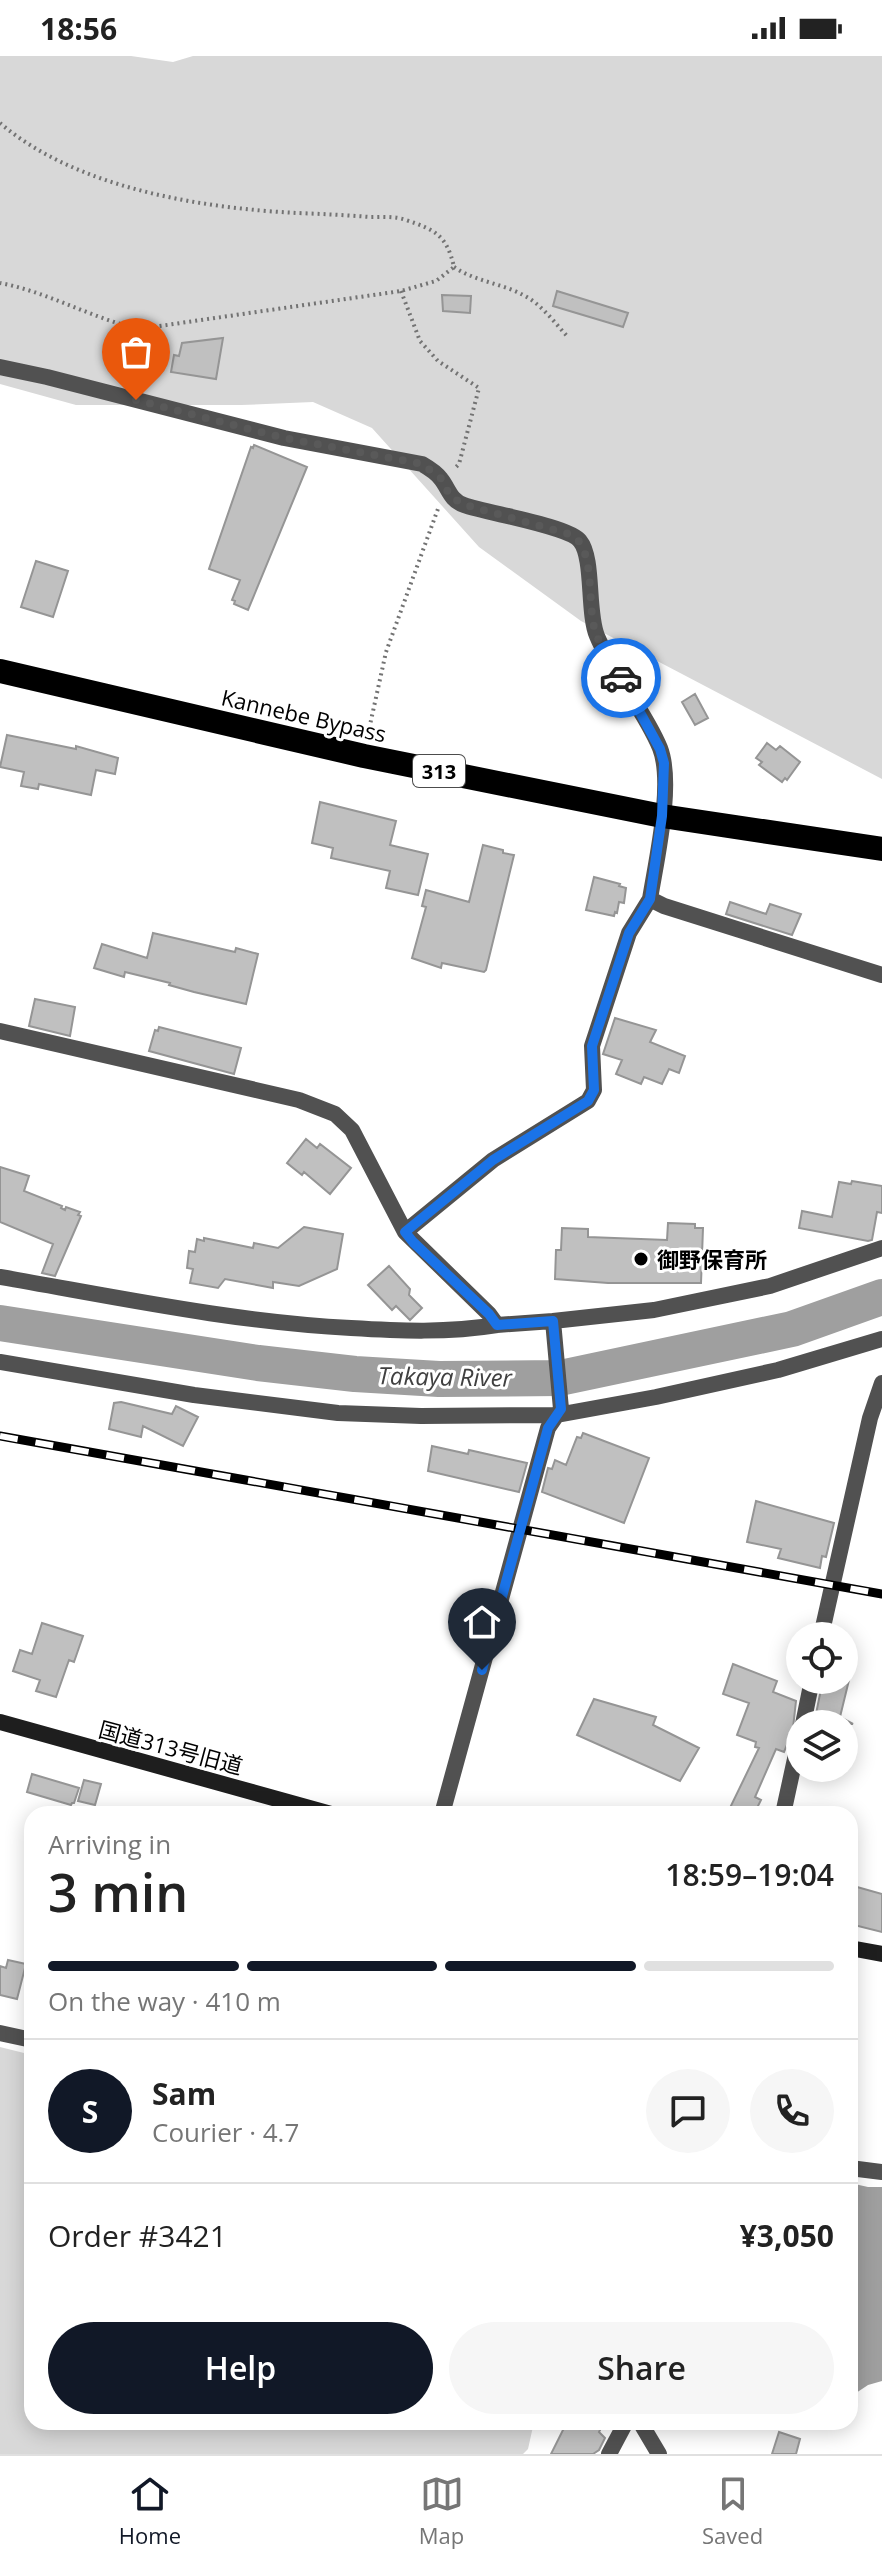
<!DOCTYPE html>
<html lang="en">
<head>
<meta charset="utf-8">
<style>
	body { margin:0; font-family:"Open Sans","Noto Sans JP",sans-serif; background:#f6f6f6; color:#222; height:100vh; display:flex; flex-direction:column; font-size:30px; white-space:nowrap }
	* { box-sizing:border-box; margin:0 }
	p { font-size:26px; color:#767676 }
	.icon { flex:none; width:44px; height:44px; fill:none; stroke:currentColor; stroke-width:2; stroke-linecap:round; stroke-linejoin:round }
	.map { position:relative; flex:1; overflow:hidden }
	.drawer { position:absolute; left:24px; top:1750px; width:834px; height:624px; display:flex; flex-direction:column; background:#fff; border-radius:24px; box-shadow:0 4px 20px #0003 }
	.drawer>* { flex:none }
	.fabs { position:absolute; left:786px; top:1566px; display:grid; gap:16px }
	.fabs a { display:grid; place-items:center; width:72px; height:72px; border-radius:50%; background:#fff; box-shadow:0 4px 20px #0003; font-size:40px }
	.pin { position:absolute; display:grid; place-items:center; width:68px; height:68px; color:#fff; margin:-82px -34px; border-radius:50% 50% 50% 0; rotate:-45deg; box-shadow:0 0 8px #0007 }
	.pin .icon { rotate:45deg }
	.courier { position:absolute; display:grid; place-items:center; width:80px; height:80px; margin:-40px; border:6px solid #1a73e8; border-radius:50%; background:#fff; color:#222; box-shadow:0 2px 10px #0007 }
	.headline em { font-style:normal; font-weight:600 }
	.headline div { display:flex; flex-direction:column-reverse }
	.headline { display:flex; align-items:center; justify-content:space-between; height:136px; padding:0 24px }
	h1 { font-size:52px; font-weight:600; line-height:60px }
	.bar { display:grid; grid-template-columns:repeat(4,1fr); gap:12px 8px; align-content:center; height:96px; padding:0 24px }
	.bar i { height:10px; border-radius:6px; background:#e0e0e0 }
	.bar .selected { background:#111827 }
	.bar p { grid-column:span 4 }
	.line { display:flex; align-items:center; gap:20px; padding:0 24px; border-top:2px solid #e0e0e0 }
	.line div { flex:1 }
	.round { display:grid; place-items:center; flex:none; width:84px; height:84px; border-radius:42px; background:#f6f6f6 }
	.primary-button { display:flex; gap:16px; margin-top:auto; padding:16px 24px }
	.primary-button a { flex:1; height:92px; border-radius:48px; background:#111827; color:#fff; font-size:32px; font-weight:600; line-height:92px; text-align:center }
	.primary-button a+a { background:#f6f6f6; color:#222 }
	.status { display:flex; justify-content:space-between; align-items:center; height:56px; padding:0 40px; background:#fff; direction:ltr }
	.status svg { height:22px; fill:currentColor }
	.tabs { display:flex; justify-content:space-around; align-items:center; height:112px; border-top:2px solid #e0e0e0; background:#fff; font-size:22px; color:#767676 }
	.tabs a { display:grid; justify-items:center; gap:4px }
	.tabs .selected { color:#111827 }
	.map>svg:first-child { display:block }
</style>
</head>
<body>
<div class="status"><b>18:56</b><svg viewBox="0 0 49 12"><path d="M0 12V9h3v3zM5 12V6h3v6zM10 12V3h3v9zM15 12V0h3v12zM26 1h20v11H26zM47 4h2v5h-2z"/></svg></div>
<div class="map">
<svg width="882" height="2398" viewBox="0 0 882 2398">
	<rect width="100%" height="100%" fill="#fff"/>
	<path fill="#d8d8d8" d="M 0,0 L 131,0 L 173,6 L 193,0 L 882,0 L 882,723 L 581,565 L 479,491 L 372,372 L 313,346 L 241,349 L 76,349 L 0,328 Z
		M 0,1991 L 32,1999 L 32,2366 L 534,2366 L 528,2393 L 523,2398 L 0,2398 Z"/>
	<path fill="#9f9f9f" d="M 850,2127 L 868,2131 L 882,2131 L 882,2325 L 868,2329 L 850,2341 Z"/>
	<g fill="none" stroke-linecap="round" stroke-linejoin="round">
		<path stroke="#9f9f9f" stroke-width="36" d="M 0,1267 L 258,1307 L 355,1318 L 439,1323 L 560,1322 L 792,1273 L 882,1241"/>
	</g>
	<path fill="#c0c0c0" stroke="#959595" stroke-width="2" d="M 557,235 L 628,257 L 623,271 L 553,250 Z
		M 442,239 L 471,240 L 470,257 L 443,255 Z
		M 223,282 L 216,323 L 171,316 L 174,299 L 179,300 L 182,287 Z
		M 254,389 L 307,411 L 248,554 L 234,548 L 235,545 L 232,544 L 240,524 L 209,513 L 251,391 L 253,392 Z
		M 36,505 L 68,515 L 53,561 L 21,551 Z
		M 695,638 L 708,662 L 695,669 L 682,646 Z
		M 7,679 L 76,693 L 76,690 L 118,702 L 115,718 L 96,714 L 91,739 L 39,728 L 38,733 L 21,730 L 24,716 L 0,711 Z
		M 767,687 L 776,694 L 780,690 L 800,706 L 787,724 L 785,722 L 782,726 L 759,709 L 762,706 L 756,702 Z
		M 320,746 L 396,765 L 390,789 L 428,798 L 418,839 L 386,832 L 390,815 L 331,802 L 333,792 L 312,787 Z
		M 483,789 L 503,794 L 503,797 L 514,799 L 486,914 L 484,916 L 442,907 L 441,912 L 412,902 L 426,851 L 422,850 L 426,834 L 469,846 Z
		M 594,821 L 620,828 L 619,830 L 626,832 L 624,847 L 619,846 L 617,857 L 615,856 L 614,860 L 586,854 Z
		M 730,846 L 766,858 L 770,848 L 801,858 L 792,879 L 726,858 Z
		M 153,877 L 235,896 L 236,892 L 258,898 L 246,948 L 194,936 L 169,929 L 170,927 L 125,916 L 124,921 L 94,912 L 102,888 L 147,902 Z
		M 35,943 L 75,951 L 70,980 L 29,970 Z
		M 615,962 L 656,974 L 650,986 L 685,1000 L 679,1017 L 669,1013 L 662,1028 L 644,1021 L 641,1028 L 616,1018 L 622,1004 L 603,998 Z
		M 159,971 L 241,992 L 234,1018 L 149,995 L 155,974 L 158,975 Z
		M 306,1083 L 317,1092 L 320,1088 L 351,1112 L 330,1138 L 304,1116 L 302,1119 L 287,1107 Z
		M 0,1111 L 29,1120 L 24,1135 L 62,1150 L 61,1152 L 65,1154 L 66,1151 L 80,1156 L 78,1159 L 81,1160 L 55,1220 L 42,1217 L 53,1188 L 0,1166 Z
		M 852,1125 L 882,1130 L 882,1157 L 877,1156 L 872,1184 L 868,1185 L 799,1172 L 802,1155 L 832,1161 L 839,1126 L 851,1128 Z
		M 668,1167 L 695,1168 L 695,1172 L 703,1172 L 701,1227 L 608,1227 L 555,1223 L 556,1194 L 561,1194 L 562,1172 L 588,1173 L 588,1181 L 667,1184 Z
		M 304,1171 L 343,1178 L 337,1213 L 299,1230 L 273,1226 L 273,1232 L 225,1223 L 218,1232 L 190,1227 L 193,1213 L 187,1212 L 189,1195 L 195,1196 L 197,1183 L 204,1185 L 204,1182 L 253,1192 L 254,1187 L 278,1192 Z
		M 389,1210 L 410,1233 L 409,1239 L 422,1252 L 410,1264 L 396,1250 L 392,1254 L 368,1229 Z
		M 121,1346 L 172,1358 L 176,1350 L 198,1361 L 183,1390 L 143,1370 L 141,1381 L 109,1373 L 114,1347 Z
		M 583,1377 L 649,1402 L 624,1467 L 542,1436 L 548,1412 L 552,1413 L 555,1404 L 566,1409 L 577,1381 L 581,1382 Z
		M 432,1390 L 468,1398 L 469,1394 L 527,1407 L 519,1436 L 428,1415 Z
		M 756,1445 L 834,1467 L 826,1501 L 822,1500 L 820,1512 L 778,1502 L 781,1493 L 747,1486 Z
		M 42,1567 L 83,1580 L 74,1606 L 69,1604 L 56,1641 L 36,1635 L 40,1624 L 13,1615 L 20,1594 L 32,1598 Z
		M 733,1608 L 777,1625 L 773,1636 L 796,1645 L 793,1672 L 787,1689 L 784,1696 L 776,1693 L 755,1741 L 761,1744 L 754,1758 L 727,1758 L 759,1692 L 755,1691 L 756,1686 L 737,1679 L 749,1647 L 723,1638 Z
		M 829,1624 L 849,1624 L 840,1661 L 853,1668 L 814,1668 L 822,1628 L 828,1630 Z
		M 594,1643 L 656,1661 L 653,1669 L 699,1692 L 680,1725 L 577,1679 Z
		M 32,1718 L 79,1732 L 74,1747 L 72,1747 L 71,1749 L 27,1736 Z
		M 84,1724 L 101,1728 L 95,1749 L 78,1745 Z
		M 850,1829 L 882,1838 L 882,1876 L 850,1868 Z
		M 8,1904 L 26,1908 L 17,1943 L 0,1939 L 0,1910 L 6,1912 Z
		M 567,2366 L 593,2366 L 602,2370 L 599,2376 L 605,2382 L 599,2394 L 593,2398 L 551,2398 Z
		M 779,2376 L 800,2383 L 796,2398 L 772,2398 Z"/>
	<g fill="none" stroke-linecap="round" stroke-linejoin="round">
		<path stroke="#737373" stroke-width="4" stroke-dasharray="2 4" stroke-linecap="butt" d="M 0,67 C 76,132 200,152 297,157 C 322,158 346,159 370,161 C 382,161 395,160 406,164 C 436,174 447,180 454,211 L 436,225 L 401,235 L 139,273 C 91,262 48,236 0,227
			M 454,211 C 476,226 502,227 525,240 C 542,249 554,266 567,280
			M 401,235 L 420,285 L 438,305 L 479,332 L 459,408 L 455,412
			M 368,678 L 386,596 L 439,450"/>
		<path stroke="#515151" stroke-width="16" d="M 0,311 L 47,321 L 284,382 L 422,408 C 429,412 436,416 441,423 C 449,433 450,444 464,449 C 486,457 569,470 580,485 C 594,502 587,556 597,580 C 613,619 644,653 660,692 C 674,728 656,805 650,843 L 664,850 L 882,919
			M 0,975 L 299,1044 L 335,1058 L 352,1074 L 405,1176 L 489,1258 L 497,1269 L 553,1265 L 561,1353 L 548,1372 L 442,1758
			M 405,1176 L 493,1104 L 588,1045 L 594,1034 L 592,990 L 629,877 L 650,843
			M 0,1221 C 116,1241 233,1266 351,1272 C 400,1275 448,1277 497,1269
			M 553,1265 L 654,1254 L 770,1230 L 882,1192
			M 0,1306 L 194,1339 L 338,1357 L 421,1360 L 557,1359 L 656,1341 L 778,1314 L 882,1283
			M 821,1580 L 870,1362 L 882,1327
			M 803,1668 L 812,1624
			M 783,1758 L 800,1680
			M 0,1977 L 32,1984
			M 850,2112 L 882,2116
			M 640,2366 L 659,2398
			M 609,2398 L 626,2366"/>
		<path stroke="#1e1e1e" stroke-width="16" d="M 0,1666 L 331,1758
			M 850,1892 L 882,1898"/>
		<path stroke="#000" stroke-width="24" d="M 0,615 L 364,700 L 662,760 L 882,793"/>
		<g stroke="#000" stroke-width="9">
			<path id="rail" d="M 0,1380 L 882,1538"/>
		</g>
		<use href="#rail" stroke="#fff" stroke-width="6" stroke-dasharray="18" stroke-linecap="butt"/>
	</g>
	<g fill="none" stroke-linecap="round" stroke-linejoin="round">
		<path stroke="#595959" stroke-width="8" stroke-dasharray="0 14.4" d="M 136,344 L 284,382 L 422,408 L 443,424 L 449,439 L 462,448 L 572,479 C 597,495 586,551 596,578 C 602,593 613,608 621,622"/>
		<path stroke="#1a73e8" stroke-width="10" d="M 482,1614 L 548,1372 L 561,1353 L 553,1265 L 497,1269 L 489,1258 L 413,1186 L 405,1176 L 493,1104 L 588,1045 L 594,1034 L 592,990 L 629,877 L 650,843 L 662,760 L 664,707 L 660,693 L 621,622"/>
	</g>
	<circle fill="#000" stroke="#fff" stroke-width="3" cx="641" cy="1203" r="8"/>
	<g text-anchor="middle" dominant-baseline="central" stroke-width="6" stroke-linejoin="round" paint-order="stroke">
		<rect fill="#fff" stroke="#4c4c4c" stroke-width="2" x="413" y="699" width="52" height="32" rx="6"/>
		<g font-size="20" font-weight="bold" fill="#000">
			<text x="439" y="715">313</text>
		</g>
		<g font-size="22" fill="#000" stroke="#fff">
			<text transform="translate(304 659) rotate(13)">Kannebe Bypass</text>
			<text transform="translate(171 1691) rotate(15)">国道313号旧道</text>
		</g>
		<g font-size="22" font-weight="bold" fill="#000" stroke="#fff" text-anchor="start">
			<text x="657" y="1203">御野保育所</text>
		</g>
		<g font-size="24" font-style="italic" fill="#404040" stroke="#fff">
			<text transform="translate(445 1320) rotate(1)">Takaya River</text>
		</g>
	</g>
</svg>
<div class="fabs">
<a><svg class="icon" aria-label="locate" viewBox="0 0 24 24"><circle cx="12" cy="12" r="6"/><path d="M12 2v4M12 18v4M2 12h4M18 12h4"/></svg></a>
<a><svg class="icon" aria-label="layers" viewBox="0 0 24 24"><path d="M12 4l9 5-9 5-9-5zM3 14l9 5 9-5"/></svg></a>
</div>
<div class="pin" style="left:136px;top:344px;background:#ea580c"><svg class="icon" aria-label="bag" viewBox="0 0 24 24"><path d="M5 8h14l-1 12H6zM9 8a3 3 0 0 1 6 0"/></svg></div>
<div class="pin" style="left:482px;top:1614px;background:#1f2937"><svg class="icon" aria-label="home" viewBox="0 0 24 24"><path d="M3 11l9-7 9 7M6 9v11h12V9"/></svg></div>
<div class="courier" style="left:621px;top:622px"><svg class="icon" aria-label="car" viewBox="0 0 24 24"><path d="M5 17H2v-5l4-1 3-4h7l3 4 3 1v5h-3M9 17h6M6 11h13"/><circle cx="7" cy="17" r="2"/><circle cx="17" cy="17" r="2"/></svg></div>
<section class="drawer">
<div class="headline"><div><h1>3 min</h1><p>Arriving in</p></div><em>18:59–19:04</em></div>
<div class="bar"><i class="selected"></i><i class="selected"></i><i class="selected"></i><i></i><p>On the way · 410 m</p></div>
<div class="line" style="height:144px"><b class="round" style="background:#111827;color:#fff">S</b><div><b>Sam</b><p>Courier · 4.7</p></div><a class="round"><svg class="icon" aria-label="chat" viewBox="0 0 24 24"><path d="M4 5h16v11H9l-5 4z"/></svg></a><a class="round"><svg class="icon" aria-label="phone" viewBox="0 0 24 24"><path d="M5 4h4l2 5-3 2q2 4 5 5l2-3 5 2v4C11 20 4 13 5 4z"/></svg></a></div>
<div class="line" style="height:104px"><div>Order #3421</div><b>¥3,050</b></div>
<div class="primary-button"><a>Help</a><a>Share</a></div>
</section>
</div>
<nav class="tabs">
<a class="selected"><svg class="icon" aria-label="home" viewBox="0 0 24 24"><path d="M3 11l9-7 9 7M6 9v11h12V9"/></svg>Home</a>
<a><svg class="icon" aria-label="map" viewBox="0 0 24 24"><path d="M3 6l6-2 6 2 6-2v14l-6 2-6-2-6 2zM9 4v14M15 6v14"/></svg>Map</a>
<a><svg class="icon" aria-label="saved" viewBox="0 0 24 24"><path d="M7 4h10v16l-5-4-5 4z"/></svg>Saved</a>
</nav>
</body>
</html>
